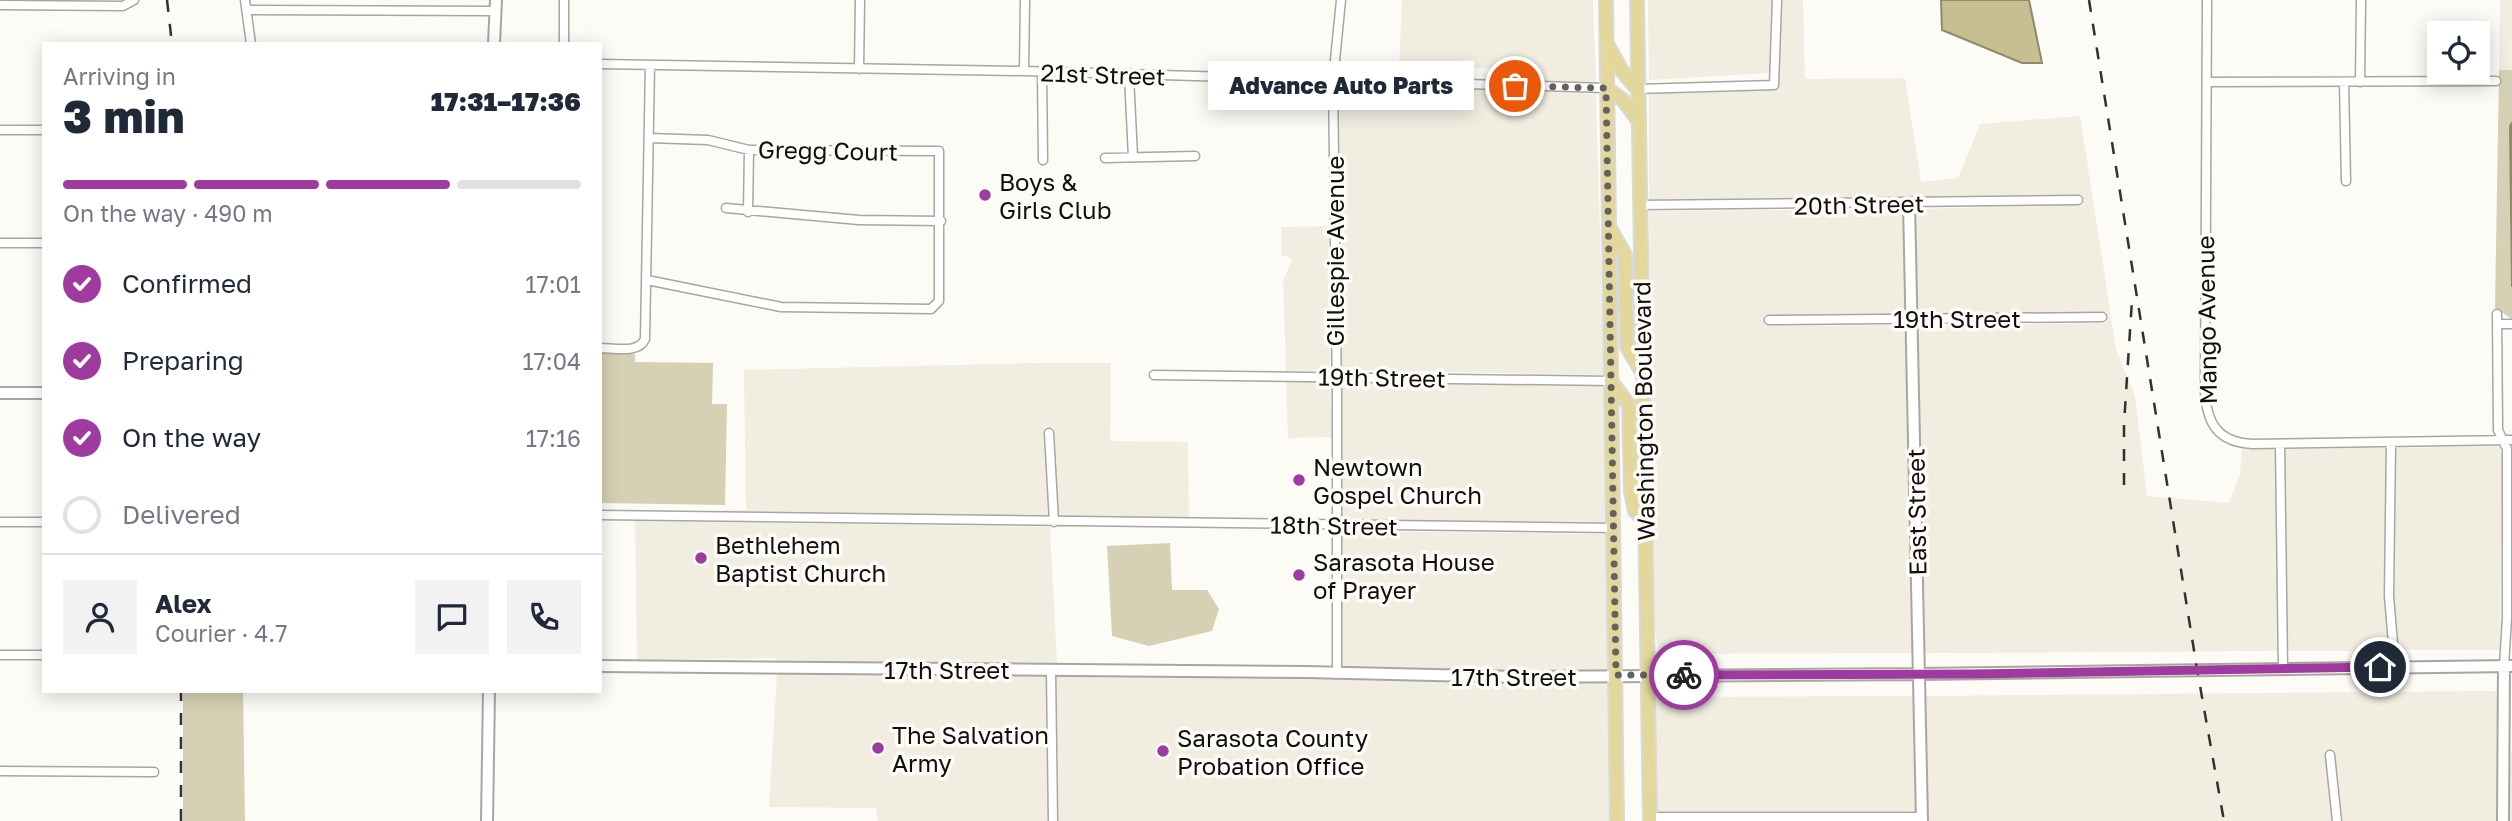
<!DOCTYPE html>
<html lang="en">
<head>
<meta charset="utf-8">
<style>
	body { margin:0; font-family:"Golos Text",sans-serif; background:#f2f2f3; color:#1f2937; height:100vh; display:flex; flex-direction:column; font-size:26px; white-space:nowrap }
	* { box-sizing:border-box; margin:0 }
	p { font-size:23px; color:#747a83 }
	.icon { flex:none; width:38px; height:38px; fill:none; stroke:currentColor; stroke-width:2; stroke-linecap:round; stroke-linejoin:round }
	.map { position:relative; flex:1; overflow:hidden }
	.sheet { position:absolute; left:42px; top:42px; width:560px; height:651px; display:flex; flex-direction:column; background:#fff; border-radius:0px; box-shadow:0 4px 18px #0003 }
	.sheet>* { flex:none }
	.controls { position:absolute; left:2427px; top:21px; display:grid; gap:14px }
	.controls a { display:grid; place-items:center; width:63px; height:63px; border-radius:0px; background:#fff; box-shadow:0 4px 18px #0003; font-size:35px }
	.pin { position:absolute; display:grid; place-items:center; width:60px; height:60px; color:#fff; margin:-30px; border:4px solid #fff; border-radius:50%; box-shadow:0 2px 7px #0007 }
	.courier { position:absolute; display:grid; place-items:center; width:70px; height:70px; margin:-35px; border:5px solid #9f3a9e; border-radius:50%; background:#fff; color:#222; box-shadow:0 2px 9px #0007 }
	.bubble { position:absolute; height:49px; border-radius:0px; background:#fff; box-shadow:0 4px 18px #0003; font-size:23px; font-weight:800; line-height:49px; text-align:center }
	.overview em { font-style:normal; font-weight:800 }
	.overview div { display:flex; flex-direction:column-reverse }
	.overview { display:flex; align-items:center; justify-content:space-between; height:119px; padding:0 21px }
	h1 { font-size:46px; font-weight:800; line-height:52px }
	.bar { display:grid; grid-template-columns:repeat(4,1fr); gap:10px 7px; align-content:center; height:84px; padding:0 21px }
	.bar i { height:9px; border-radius:5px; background:#e0e1e3 }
	.bar .selected { background:#9f3a9e }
	.bar p { grid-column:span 4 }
	.line { display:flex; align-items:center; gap:18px; padding:0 21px; border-top:2px solid #e0e1e3 }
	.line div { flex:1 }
	.round { display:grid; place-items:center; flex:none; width:74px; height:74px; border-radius:0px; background:#f2f2f3 }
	ol { padding:0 21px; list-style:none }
	li { display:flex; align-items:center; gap:21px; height:77px }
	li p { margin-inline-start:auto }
	li .icon { padding:7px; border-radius:50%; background:#9f3a9e; color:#fff; stroke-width:4 }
	li:last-child { color:#747a83 }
	li i { width:38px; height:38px; border:4px solid #e0e1e3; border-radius:50% }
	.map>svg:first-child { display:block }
</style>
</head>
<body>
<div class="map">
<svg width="2512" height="821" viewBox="0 0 2512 821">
	<rect width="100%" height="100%" fill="#fcfbf5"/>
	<path fill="#f1eee1" d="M 1402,0 L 1593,0 L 1596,82 L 1496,80 L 1496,68 L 1399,70 Z
		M 1648,0 L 1772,0 L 1769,73 L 1649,80 Z
		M 1782,0 L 1803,0 L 1805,79 L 1905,78 L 1921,182 L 1958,178 L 1980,124 L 2080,116 L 2116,349 L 2135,396 L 2147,496 L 2229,503 L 2240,474 L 2242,448 L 2275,449 L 2278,651 L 1925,653 L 1917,326 L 2106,323 L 2107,312 L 1916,314 L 1914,209 L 2083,205 L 2083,195 L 1649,200 L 1649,94 L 1774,90 L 1779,85 Z
		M 2500,0 L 2512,0 L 2512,70 L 2499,70 Z
		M 1338,85 L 1596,94 L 1604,375 L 1340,370 L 1339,226 L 1341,225 Z
		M 1904,209 L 1907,314 L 1764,315 L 1765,326 L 1907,325 L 1915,653 L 1659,654 L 1652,611 L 1649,211 Z
		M 1329,226 L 1330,370 L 1286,371 L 1283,280 L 1292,260 L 1284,255 L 1282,257 L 1281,227 Z
		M 1038,363 L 1111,363 L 1110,441 L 1188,442 L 1189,518 L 1058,516 L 1054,427 L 1044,427 L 1049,516 L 696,511 L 746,510 L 744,370 Z
		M 1330,381 L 1332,437 L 1288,438 L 1286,382 Z
		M 1340,381 L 1605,386 L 1607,522 L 1342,520 Z
		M 2500,446 L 2502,459 L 2500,650 L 2399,650 L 2394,596 L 2396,448 Z
		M 2386,448 L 2385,596 L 2389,651 L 2287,651 L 2285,449 Z
		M 635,521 L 1050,527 L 1057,664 L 777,663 L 777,658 L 637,660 Z
		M 1342,531 L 1607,534 L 1610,670 L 1518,671 L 1342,668 Z
		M 777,674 L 1046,676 L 1048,821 L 878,821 L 876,808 L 769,807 Z
		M 1056,676 L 1306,678 L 1376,681 L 1610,681 L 1612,821 L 1058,821 Z
		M 2498,691 L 2498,821 L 2342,821 L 2334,749 L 2325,751 L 2332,821 L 1928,821 L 1926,696 Z
		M 1916,696 L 1917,811 L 1656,811 L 1653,697 Z
		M 2508,753 L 2512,753 L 2512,821 L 2508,821 Z"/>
	<path fill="#d6d0b5" d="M 2499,70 L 2512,70 L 2512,319 L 2495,308 Z
		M 600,353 L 635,354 L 635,362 L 713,363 L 712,404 L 727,404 L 725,505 L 600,503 Z
		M 1170,543 L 1172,590 L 1207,590 L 1219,609 L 1212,631 L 1149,646 L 1112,636 L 1107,546 Z
		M 183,691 L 243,691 L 245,821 L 183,821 Z"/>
	<path fill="#c7be91" stroke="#908a69" stroke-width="2" d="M 1941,0 L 2029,0 L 2042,63 L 2022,63 L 1942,30 Z
		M 2512,123 L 2512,287 L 2510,126 Z"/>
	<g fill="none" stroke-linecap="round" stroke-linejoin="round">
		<g stroke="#a7a6a0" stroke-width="11">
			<path id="street" d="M 245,0 L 251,44
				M 2207,0 L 2205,392 C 2207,424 2218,442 2252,444 L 2512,440
				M 0,5 L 123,6 L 134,0
				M 247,10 L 495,11
				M 564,44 L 564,0
				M 600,64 L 1024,71 L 1606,88
				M 859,69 L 860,0
				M 1024,71 L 1025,0
				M 1042,72 L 1043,160
				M 1129,76 L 1133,157
				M 2207,82 L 2496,81
				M 2344,82 L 2346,181
				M 2360,82 L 2361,0
				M 1637,89 L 1774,85 L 1777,0
				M 0,130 L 44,130
				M 1105,158 L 1195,156
				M 1639,205 L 2078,200
				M 726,208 L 859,220 L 941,221
				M 748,212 L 749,150
				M 0,243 L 44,243
				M 647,280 L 781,307 L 931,309 L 939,301 L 939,151 L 749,150 L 708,140 L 649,138
				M 2497,314 L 2498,430 L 2507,449 L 2507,618 L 2504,666
				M 1769,320 L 2102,317
				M 2497,324 L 2512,324
				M 600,348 C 614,348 639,354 645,339 L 650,65
				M 1154,375 L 1611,381
				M 1049,433 L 1054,522
				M 2391,442 L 2389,596 L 2395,667
				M 2280,444 L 2283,669
				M 600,515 L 1614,528
				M 0,522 L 44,522
				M 0,655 L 44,655
				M 1051,670 L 1053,821
				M 1337,674 L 1337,399 L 1333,80 L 1341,0
				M 2330,755 L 2337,821
				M 0,771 L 154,772
				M 1650,817 L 1921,817"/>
		</g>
		<g stroke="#a7a6a0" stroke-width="14">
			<path id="secondary" d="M 494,44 L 496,0
				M 1909,203 L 1922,821
				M 0,393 L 44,393
				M 600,666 L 1306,672 L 1518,677 L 1920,674 L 2512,666
				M 487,821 L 489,691
				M 2503,821 L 2504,666"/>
		</g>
		<g stroke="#d9d9d8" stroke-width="16">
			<path id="primary" d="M 1606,0 L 1617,821
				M 1637,0 L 1650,821
				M 1607,44 L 1622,71 L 1637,89
				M 1606,88 L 1623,100 L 1637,119
				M 1611,230 L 1625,255 L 1627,347 L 1640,369
				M 1611,381 L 1629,405 L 1631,492 L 1635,511 L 1645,521"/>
		</g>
		<use href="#street" stroke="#fff" stroke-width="8"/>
		<use href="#secondary" stroke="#fff" stroke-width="10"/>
		<use href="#primary" stroke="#e3d79b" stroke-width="12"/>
		<path stroke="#32312e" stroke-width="2.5" stroke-dasharray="12 12" stroke-linecap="butt" d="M 167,0 L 172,44
			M 2089,0 L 2197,669 L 2224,821
			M 2124,485 L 2124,424 L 2132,300
			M 181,821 L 181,691"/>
	</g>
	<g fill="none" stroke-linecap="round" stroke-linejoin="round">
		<path stroke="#63625e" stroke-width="7" stroke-dasharray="0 12.6" d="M 1515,86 L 1606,88 L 1616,675 L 1684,675"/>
		<path stroke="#9f3a9e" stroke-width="9" d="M 1684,675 L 1974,674 L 2380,667"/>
	</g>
	<g fill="#9f3a9e" stroke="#fcfbf5" stroke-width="2.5">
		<circle cx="985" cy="195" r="7"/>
		<circle cx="1299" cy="480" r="7"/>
		<circle cx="701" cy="558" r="7"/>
		<circle cx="1299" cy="575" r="7"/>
		<circle cx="878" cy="748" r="7"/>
		<circle cx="1163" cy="751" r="7"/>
	</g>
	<g text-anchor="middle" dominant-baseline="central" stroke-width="7" stroke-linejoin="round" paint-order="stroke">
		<g font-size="24" fill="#100f0d" stroke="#fcfbf5">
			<text transform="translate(1103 74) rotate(2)">21st Street</text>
			<text transform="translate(828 150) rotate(1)">Gregg Court</text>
			<text transform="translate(1859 204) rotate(-1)">20th Street</text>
			<text transform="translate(1334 251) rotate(-90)">Gillespie Avenue</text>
			<text x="1957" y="318">19th Street</text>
			<text transform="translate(2206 320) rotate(-91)">Mango Avenue</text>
			<text transform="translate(1382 377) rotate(1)">19th Street</text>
			<text transform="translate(1643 411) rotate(-91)">Washington Boulevard</text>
			<text transform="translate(1916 512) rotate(-91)">East Street</text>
			<text transform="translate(1334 525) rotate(1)">18th Street</text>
			<text x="947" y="669">17th Street</text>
			<text x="1514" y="676">17th Street</text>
		</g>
		<g font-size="24" fill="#100f0d" stroke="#fcfbf5" text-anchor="start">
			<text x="999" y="181">Boys &amp;<tspan x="999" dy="28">Girls Club</tspan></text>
			<text x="1313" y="466">Newtown<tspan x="1313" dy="28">Gospel Church</tspan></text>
			<text x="715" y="544">Bethlehem<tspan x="715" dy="28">Baptist Church</tspan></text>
			<text x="1313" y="561">Sarasota House<tspan x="1313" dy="28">of Prayer</tspan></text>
			<text x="892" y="734">The Salvation<tspan x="892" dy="28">Army</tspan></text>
			<text x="1177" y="737">Sarasota County<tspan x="1177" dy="28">Probation Office</tspan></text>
		</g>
	</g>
</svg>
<div class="controls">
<a><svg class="icon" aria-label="locate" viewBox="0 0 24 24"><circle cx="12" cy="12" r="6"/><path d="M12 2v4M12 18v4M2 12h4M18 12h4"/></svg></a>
</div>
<div class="pin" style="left:1515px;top:86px;background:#ea580c"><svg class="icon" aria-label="bag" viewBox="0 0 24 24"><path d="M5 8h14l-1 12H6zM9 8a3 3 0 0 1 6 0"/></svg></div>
<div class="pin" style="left:2380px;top:667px;background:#1f2937"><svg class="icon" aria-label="home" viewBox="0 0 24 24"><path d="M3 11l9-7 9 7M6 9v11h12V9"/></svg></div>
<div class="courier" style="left:1684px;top:675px"><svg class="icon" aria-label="bike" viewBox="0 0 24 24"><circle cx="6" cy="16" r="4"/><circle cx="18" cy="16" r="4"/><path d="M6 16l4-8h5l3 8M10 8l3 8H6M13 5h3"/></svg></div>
<div class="bubble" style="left:1208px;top:61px;width:266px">Advance Auto Parts</div>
<section class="sheet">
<div class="overview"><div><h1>3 min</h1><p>Arriving in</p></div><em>17:31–17:36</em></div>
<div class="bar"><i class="selected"></i><i class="selected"></i><i class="selected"></i><i></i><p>On the way · 490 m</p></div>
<ol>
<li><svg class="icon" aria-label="check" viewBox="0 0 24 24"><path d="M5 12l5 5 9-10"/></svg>Confirmed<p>17:01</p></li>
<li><svg class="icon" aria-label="check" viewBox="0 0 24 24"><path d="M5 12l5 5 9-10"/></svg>Preparing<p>17:04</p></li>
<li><svg class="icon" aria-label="check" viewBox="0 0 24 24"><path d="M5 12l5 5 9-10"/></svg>On the way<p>17:16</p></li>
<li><i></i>Delivered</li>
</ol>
<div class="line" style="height:126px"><a class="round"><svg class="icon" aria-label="person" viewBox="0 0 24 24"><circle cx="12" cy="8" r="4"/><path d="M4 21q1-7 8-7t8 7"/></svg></a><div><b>Alex</b><p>Courier · 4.7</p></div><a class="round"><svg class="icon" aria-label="chat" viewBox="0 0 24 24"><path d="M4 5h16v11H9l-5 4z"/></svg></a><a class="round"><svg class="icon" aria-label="phone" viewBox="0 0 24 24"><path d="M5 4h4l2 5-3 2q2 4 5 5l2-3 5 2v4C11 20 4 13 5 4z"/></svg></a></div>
</section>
</div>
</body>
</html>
